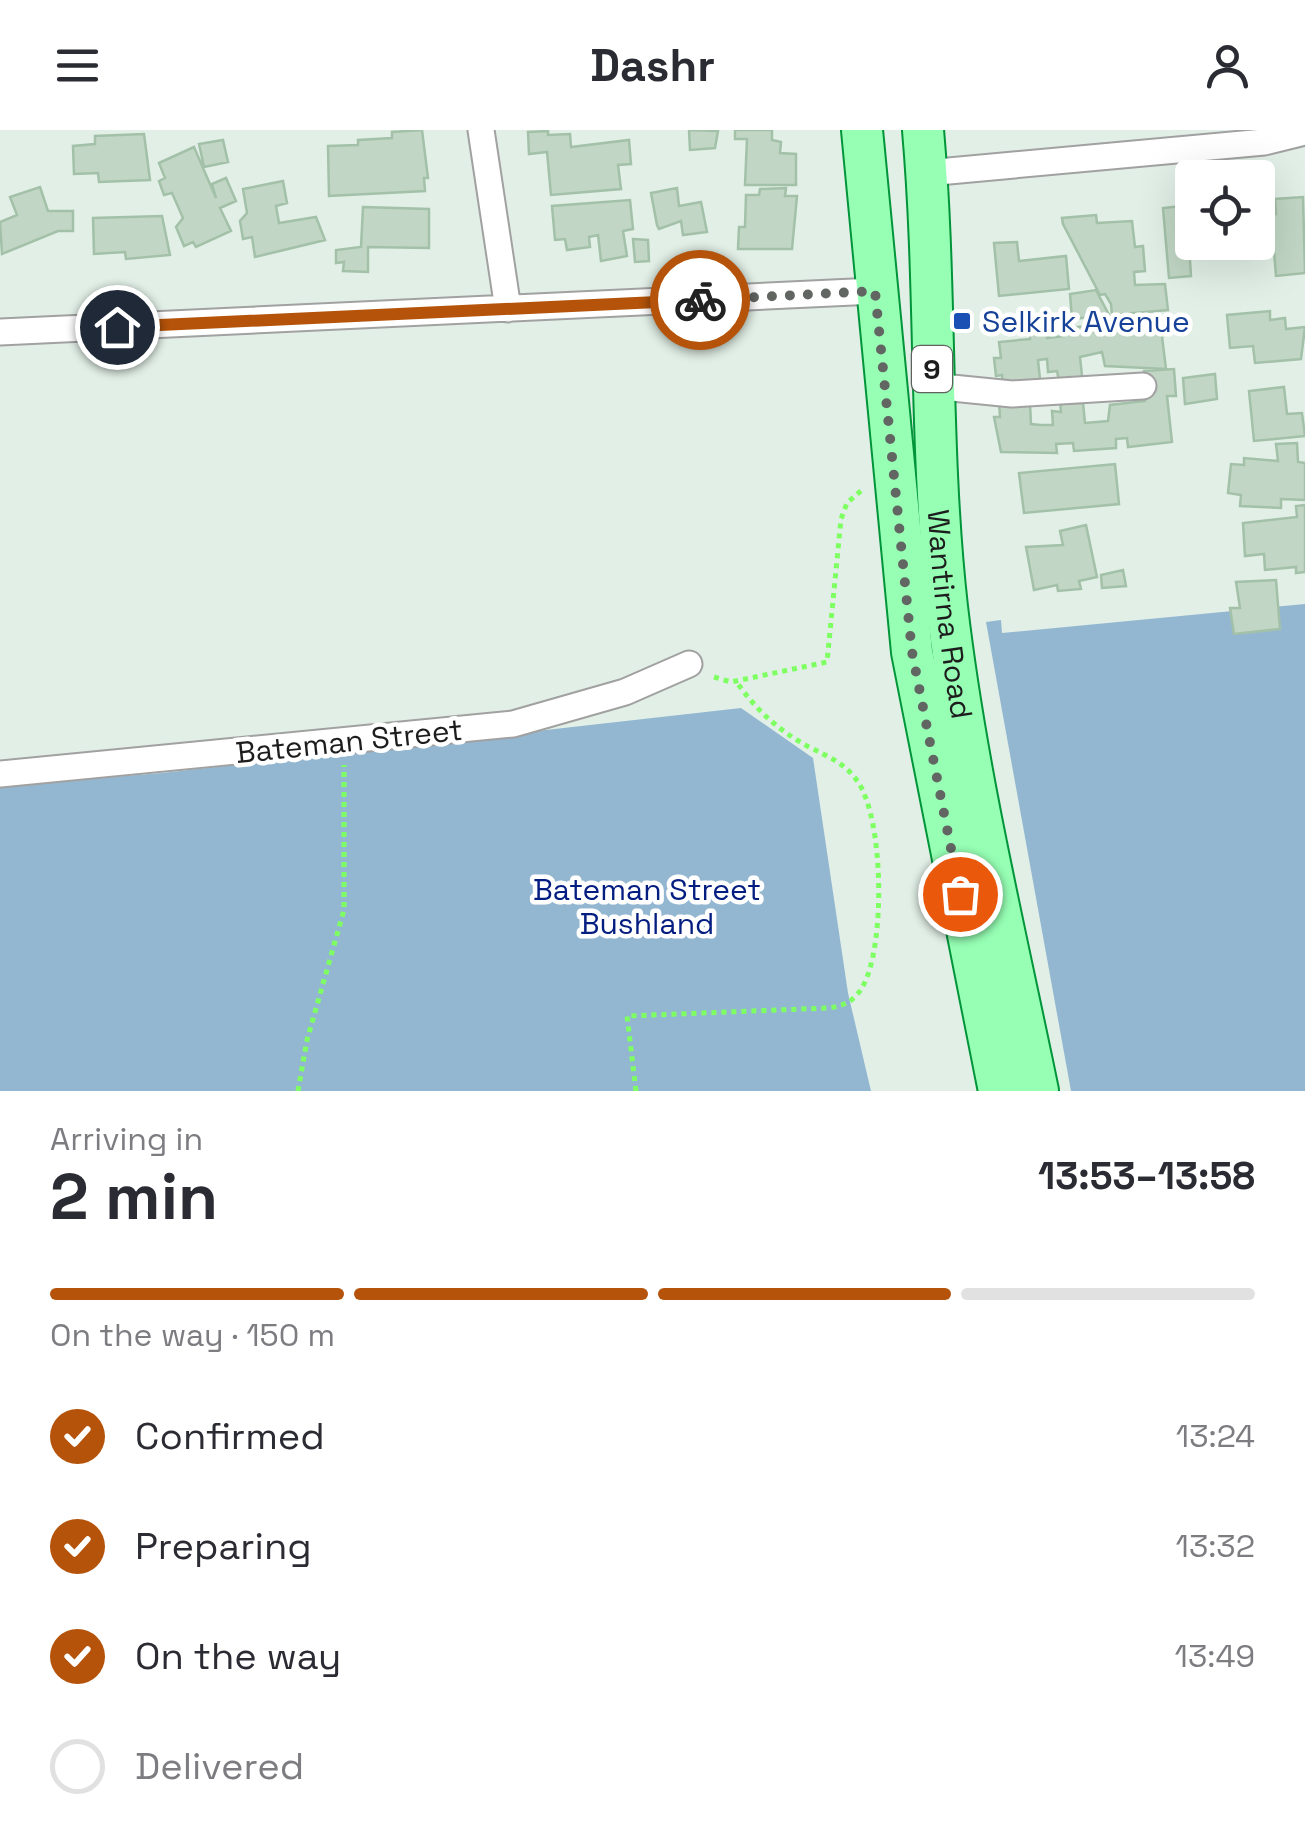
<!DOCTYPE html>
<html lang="en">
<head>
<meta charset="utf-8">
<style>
	body { margin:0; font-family:"Space Grotesk",sans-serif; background:#f2f2f3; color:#2b2b33; height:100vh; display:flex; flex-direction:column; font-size:38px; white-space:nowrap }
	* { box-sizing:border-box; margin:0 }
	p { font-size:32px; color:#7c7c81 }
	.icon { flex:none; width:55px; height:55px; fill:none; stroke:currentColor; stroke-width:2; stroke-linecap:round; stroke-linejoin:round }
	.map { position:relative; height:961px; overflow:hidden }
	.details { display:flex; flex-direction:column; background:#fff; flex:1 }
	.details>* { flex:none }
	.fabs { position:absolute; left:1175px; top:30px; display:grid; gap:20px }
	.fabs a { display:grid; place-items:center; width:100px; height:100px; border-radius:10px; background:#fff; box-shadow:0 10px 40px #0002; font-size:50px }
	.pin { position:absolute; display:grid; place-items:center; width:85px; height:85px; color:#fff; margin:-42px; border:5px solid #fff; border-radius:50%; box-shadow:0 2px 10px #0007 }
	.courier { position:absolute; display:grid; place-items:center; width:100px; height:100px; margin:-50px; border:8px solid #b45309; border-radius:50%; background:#fff; color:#222; box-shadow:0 2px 12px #0007 }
	.head em { font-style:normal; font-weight:800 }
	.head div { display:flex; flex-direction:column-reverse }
	.head { display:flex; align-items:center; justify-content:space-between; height:170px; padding:0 50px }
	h1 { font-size:65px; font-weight:800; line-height:75px }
	.bar { display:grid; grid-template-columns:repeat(4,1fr); gap:15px 10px; align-content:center; height:120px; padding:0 50px }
	.bar i { height:12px; border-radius:8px; background:#e1e1e2 }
	.bar .on { background:#b45309 }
	.bar p { grid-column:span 4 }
	ol { padding:0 50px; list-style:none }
	li { display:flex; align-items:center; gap:30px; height:110px }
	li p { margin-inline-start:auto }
	li .icon { padding:10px; border-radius:50%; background:#b45309; color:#fff; stroke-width:4 }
	li:last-child { color:#7c7c81 }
	li i { width:55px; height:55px; border:5px solid #e1e1e2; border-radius:50% }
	header { display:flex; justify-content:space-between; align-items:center; height:130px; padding:0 50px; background:#fff; font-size:45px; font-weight:800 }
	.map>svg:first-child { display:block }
</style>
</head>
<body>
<header><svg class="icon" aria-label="menu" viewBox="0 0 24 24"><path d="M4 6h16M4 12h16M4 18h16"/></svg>Dashr<svg class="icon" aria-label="person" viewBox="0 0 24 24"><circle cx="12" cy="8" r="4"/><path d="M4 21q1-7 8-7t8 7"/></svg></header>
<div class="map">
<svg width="1305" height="961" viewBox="0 0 1305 961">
	<rect width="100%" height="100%" fill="#e1efe6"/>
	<path fill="#93b7d1" d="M 1305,474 L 1305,961 L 1071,961 L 986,492 L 1001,490 L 1002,503 Z
		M 741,578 L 813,628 L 848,863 L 871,961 L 0,961 L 0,656 L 162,643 Z"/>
	<path fill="#c1d6c5" stroke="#a3c1a8" stroke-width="2.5" d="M 422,0 L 428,48 L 424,48 L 425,61 L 329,66 L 328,16 L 358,15 L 358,10 L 392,8 L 392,2 Z
		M 689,0 L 718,1 L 715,18 L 690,20 Z
		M 735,0 L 772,0 L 772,10 L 781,12 L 780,23 L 796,24 L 796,55 L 745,55 L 747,9 L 735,9 Z
		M 548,1 L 548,5 L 570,4 L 571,17 L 629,10 L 631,34 L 618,35 L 621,59 L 551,65 L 547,22 L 529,24 L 528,2 Z
		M 144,4 L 150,50 L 99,52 L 98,43 L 74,44 L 73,16 L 95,14 L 95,6 Z
		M 223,10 L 228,32 L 204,37 L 199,14 Z
		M 194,17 L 216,68 L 212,54 L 226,48 L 236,71 L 220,78 L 231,101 L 196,117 L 193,112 L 184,116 L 176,97 L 183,88 L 172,63 L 164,65 L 159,51 L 165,48 L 159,33 Z
		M 283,51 L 287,73 L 276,76 L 279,93 L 316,87 L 325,110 L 255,127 L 252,107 L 243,109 L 240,91 L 247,83 L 243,59 Z
		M 40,57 L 48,81 L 73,81 L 73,101 L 58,101 L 2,124 L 0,92 L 17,85 L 10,67 Z
		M 677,58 L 679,76 L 701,72 L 707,102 L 683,105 L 681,91 L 659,99 L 657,95 L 651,63 Z
		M 786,58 L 785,66 L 797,66 L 792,119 L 738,119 L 739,97 L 745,97 L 746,65 L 759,65 L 760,59 Z
		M 1303,67 L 1305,143 L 1276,146 L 1271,84 L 1276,84 L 1275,69 Z
		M 630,70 L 633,99 L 623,101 L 627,126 L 601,131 L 598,105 L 589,107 L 590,117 L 567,120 L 565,109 L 555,110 L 552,76 Z
		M 1192,75 L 1192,112 L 1231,112 L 1189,115 L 1191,146 L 1169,148 L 1163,78 Z
		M 363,77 L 429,79 L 429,118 L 368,117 L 368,142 L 343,141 L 344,132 L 336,133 L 336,120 L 361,117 Z
		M 1096,85 L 1097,93 L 1132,91 L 1135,117 L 1143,116 L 1145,141 L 1134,142 L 1135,155 L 1165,154 L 1168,180 L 1112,185 L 1111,174 L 1105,164 L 1100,165 L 1063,94 L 1062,88 Z
		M 162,86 L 170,125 L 126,129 L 125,122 L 94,124 L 93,88 Z
		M 633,109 L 648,110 L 649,131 L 635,132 Z
		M 1017,112 L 1019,131 L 1066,126 L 1069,159 L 999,166 L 994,113 Z
		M 1096,160 L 1109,185 L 1072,189 L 1070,164 Z
		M 1270,181 L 1270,190 L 1285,188 L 1286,199 L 1305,197 L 1301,229 L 1255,233 L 1253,216 L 1230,218 L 1227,185 Z
		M 1149,191 L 1150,199 L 1161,198 L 1166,239 L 1105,236 L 1102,222 L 1080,227 L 1082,246 L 1072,250 L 1059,251 L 1057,241 L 1048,242 L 1047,229 L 1038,230 L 1040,249 L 1035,255 L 1003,260 L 1002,245 L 996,246 L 994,228 L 1001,228 L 999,212 L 1030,209 L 1030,202 L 1046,200 L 1047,208 L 1064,206 L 1063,198 L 1106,195 L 1106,202 L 1120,201 L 1119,194 Z
		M 1174,239 L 1176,266 L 1167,266 L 1172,312 L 1128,317 L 1127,308 L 1116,309 L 1116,318 L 1074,321 L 1073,313 L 1056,314 L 1057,323 L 1001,322 L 994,287 L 1000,287 L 999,272 L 1030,274 L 1031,294 L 1041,295 L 1053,295 L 1052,281 L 1061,282 L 1060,271 L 1074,269 L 1074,273 L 1083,273 L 1085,293 L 1108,291 L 1110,275 L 1145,271 L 1144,241 Z
		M 1215,244 L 1217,269 L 1185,274 L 1183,248 Z
		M 1284,257 L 1287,284 L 1302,283 L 1305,306 L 1254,311 L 1249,261 Z
		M 1297,313 L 1298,332 L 1305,333 L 1305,370 L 1281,369 L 1281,378 L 1240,376 L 1241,365 L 1228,363 L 1231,334 L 1244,335 L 1244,328 L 1278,331 L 1276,314 Z
		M 1115,334 L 1119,374 L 1024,383 L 1019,343 Z
		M 1305,375 L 1305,442 L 1296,443 L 1296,437 L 1265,440 L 1264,424 L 1245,426 L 1243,393 L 1297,387 L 1296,376 Z
		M 1086,395 L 1097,447 L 1079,451 L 1081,459 L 1058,461 L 1057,455 L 1034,460 L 1026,417 L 1063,415 L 1060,401 Z
		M 1123,440 L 1126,456 L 1102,458 L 1101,445 Z
		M 1276,450 L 1280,499 L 1234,504 L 1230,478 L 1240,478 L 1236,452 Z"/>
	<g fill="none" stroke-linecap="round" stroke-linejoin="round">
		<g stroke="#a1a1a1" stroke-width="29">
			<path id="minor" d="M 481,0 L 508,179
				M 927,43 L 1264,12 L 1305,2
				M 0,202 L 875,161
				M 932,256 L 1012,264 L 1143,256
				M 0,644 L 513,594 L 625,562 L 689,534"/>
		</g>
		<g stroke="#009539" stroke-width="44">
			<g id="primary">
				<path d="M 862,0 L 912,522 L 999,961"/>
				<path id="s1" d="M 923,0 C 937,159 929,318 947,477 C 966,640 1005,801 1038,961"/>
			</g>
		</g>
		<path stroke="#7eff62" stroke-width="5" stroke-dasharray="5 5" stroke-linecap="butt" d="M 714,547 L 731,552 L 827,532 L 841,389 L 847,373 L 863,359
			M 298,961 L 307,910 L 344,780 L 344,635
			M 636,961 L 627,886 L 828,878 C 845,876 856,870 864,854 C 885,813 884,691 858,652 C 845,633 829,627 809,617 C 779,601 755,579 736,551"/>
		<use href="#minor" stroke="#fff" stroke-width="25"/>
		<use href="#primary" stroke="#96ffb4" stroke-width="40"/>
	</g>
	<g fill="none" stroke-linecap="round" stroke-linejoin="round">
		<path stroke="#626663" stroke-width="10" stroke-dasharray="0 18" d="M 700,170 L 875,161 L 912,522 L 960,764"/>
		<path stroke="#b45309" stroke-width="12" d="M 117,197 L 700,170"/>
	</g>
	<rect fill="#1a4fb4" stroke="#fff" stroke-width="4" x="952" y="181" width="20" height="20" rx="5"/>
	<g text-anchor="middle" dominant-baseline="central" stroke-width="9" stroke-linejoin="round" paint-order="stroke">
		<rect fill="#fff" stroke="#616161" stroke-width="2.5" x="912" y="216" width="40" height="46" rx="8"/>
		<g font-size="28" font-weight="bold" fill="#1d1d1d">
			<text x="932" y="239">9</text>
		</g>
		<g font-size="30" fill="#164399" stroke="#fff" text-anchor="start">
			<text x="982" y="191">Selkirk Avenue</text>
		</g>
		<g font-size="30" fill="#1d1d1d" stroke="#fff">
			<text stroke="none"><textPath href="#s1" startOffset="485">Wantirna Road</textPath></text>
			<text transform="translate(349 611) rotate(-6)">Bateman Street</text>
		</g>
		<g font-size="30" fill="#041d81" stroke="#fff">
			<text x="647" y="759">Bateman Street<tspan x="647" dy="34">Bushland</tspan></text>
		</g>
	</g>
</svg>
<div class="fabs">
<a><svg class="icon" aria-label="locate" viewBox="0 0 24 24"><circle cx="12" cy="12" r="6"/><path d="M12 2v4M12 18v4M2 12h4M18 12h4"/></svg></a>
</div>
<div class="pin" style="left:960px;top:764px;background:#ea580c"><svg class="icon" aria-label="bag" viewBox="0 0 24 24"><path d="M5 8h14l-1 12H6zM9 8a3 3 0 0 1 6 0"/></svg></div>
<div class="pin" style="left:117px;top:197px;background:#1f2937"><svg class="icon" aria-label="home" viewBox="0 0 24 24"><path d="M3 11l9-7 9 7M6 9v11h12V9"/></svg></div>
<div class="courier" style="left:700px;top:170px"><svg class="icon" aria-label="bike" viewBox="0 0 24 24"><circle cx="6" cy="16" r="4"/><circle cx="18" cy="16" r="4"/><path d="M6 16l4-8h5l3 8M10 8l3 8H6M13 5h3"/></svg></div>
</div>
<section class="details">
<div class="head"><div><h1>2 min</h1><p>Arriving in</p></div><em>13:53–13:58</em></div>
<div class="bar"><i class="on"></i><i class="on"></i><i class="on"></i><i></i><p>On the way · 150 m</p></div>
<ol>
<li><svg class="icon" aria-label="check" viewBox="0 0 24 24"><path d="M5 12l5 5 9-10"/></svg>Confirmed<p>13:24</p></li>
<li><svg class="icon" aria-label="check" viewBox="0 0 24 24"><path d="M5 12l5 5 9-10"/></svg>Preparing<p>13:32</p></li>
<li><svg class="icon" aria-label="check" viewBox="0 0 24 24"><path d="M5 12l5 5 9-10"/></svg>On the way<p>13:49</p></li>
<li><i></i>Delivered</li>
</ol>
</section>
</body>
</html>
